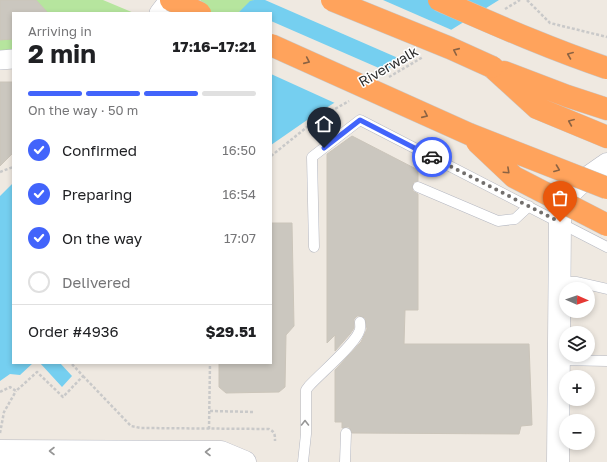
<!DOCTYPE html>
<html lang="en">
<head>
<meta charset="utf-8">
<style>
	body { margin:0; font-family:"Golos Text",sans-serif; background:#f6f6f6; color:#202124; height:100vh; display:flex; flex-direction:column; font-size:15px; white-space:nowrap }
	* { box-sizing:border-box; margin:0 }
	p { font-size:13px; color:#757577 }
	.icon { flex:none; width:22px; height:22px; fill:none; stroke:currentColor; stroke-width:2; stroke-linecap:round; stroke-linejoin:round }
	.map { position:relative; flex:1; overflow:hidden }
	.panel { position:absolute; left:12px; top:12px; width:260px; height:352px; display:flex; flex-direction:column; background:#fff; border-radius:0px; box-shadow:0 2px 6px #0003 }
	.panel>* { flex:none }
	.needle { width:26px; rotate:92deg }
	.buttons { position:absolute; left:559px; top:282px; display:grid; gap:8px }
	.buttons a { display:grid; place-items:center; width:36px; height:36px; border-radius:50%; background:#fff; box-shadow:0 2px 6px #0003; font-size:20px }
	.pin { position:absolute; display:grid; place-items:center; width:34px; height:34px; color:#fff; margin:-41px -17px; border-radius:50% 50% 50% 0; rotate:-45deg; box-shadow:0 0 4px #0007 }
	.pin .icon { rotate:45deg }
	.courier { position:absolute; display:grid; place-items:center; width:40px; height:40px; margin:-20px; border:3px solid #4264fb; border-radius:50%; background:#fff; color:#222; box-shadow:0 1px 5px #0007 }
	.head em { font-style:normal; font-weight:700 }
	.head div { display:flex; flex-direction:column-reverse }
	.head { display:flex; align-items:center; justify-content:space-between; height:68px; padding:0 16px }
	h1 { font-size:26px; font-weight:700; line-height:30px }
	.bar { display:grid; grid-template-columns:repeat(4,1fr); gap:6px 4px; align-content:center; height:48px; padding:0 16px }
	.bar i { height:5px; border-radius:3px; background:#e0e0e0 }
	.bar .current { background:#4264fb }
	.bar p { grid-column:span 4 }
	.line { display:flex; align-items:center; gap:10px; padding:0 16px; border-top:1px solid #e0e0e0 }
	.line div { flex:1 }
	ol { padding:0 16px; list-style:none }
	li { display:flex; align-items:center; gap:12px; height:44px }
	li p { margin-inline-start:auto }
	li .icon { padding:4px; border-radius:50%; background:#4264fb; color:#fff; stroke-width:4 }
	li:last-child { color:#757577 }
	li i { width:22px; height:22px; border:2px solid #e0e0e0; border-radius:50% }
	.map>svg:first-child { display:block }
</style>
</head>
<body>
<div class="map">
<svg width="607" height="462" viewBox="0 0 607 462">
	<rect width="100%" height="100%" fill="#efe9e1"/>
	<path fill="#b6e59e" d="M 0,0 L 103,0 L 134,13 L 13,13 L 13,59 L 0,59 Z
		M 201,0 L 254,0 L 238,13 L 187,13 Z"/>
	<path fill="#75cff0" d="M 254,0 L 499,0 L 310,118 L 271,145 L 271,13 L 238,13 L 250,1 Z
		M 13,183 L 13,363 L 33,363 L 20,375 L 10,374 L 0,381 L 0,196 Z
		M 40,363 L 60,363 L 72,376 L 62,387 Z"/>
	<path fill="#efe9e1" d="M 265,0 L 383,0 L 454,31 L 405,61 Z
		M 271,21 L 388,72 L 337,104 L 271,74 Z"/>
	<path fill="#cbc7bf" stroke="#cbc5ba" d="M 0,0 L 36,0 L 48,13 L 13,13 L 13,39 L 0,40 Z
		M 0,82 L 13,82 L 13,153 L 0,166 Z
		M 352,136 L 418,170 L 418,181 L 414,182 L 412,187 L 413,191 L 418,194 L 418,310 L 405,310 L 404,344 L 529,344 L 532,425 L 521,426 L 519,434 L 352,433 L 349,427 L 346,427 L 342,428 L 342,422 L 335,422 L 335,370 L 361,342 L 367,329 L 365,318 L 360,316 L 357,316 L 354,319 L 354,328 L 350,334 L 335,351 L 335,335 L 327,343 L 327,154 Z
		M 271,223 L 292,223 L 294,326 L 286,335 L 285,387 L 279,392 L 226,393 L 219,387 L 219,363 L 271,363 Z"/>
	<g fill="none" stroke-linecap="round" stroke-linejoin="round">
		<g stroke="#b4b7c1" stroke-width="11">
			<path id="lane" d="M 418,187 L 498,221 L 515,219 L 529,206
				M 314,247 L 312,157 L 360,120 L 607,247
				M 559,282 L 577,282 L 607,289
				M 559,360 L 607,361
				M 303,462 L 306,434 L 306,390 L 309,386 C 321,373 353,346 359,332 C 361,329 360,325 360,322
				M 345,462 L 346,433"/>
		</g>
		<g stroke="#b4b7c1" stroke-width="20">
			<path id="street" d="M 159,13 L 169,0
				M 0,60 L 13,59"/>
		</g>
		<g stroke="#b4b7c1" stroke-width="23">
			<path id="secondary" d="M 0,451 L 221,452 L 245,462
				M 558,462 L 560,222 C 560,216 561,209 564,203 C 572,186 592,175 607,164"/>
		</g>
		<g stroke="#c9c9c9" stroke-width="23">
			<path id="highway" d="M 492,67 L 537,108 L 607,137
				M 504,72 L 567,96 L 607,109"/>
		</g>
		<path stroke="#c9c9c9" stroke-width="2.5" stroke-dasharray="3 2" stroke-linecap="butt" d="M 527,0 L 550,23 L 607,37
			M 505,9 L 520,0
			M 389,77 L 423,57
			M 271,156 L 317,119 L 349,101
			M 0,172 L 13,167
			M 83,376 L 131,426 L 141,428 L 269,429 C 275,432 275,435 275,441
			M 0,392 L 10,387 L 16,391 L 37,372 L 63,397 L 83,376 L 71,363
			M 210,411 L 255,412
			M 209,429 L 210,363
			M 0,433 L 4,412 L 16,391"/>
		<use href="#lane" stroke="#fff" stroke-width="10"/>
		<use href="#street" stroke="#fff" stroke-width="19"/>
		<use href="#secondary" stroke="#fff" stroke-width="22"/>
		<use href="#highway" stroke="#ffa35c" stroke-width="22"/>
		<g stroke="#c9c9c9" stroke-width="23" stroke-linecap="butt">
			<path id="highway-bridge" d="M 171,0 L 200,13
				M 332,0 L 450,48 L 492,67
				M 439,0 C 494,24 550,49 607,68
				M 271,45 L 469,134 L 607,188
				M 477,142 L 514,177 L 607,225"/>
		</g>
		<use href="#highway-bridge" stroke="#ffa35c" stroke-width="22"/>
	</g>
	<defs><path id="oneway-chevron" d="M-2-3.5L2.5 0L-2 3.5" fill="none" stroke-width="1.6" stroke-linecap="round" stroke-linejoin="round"/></defs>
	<g stroke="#8c6343">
		<use href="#oneway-chevron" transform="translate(456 51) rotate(-156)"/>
		<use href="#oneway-chevron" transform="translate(570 55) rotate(-158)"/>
		<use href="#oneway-chevron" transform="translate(307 61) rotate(24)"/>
		<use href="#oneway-chevron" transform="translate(425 115) rotate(24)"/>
		<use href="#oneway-chevron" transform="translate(571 122) rotate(-157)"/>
		<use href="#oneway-chevron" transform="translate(557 169) rotate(21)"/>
		<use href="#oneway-chevron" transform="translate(507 171) rotate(43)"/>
	</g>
	<g stroke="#969696">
		<use href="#oneway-chevron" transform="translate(305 423) rotate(-90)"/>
		<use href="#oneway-chevron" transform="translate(52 451) rotate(-180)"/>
		<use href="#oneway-chevron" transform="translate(208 452) rotate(-180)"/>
	</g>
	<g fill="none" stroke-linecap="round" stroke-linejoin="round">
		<path stroke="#726f6d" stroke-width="4" stroke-dasharray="0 7.2" d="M 432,157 L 560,222"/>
		<path stroke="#4264fb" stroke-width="5" d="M 324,148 L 360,120 L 432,157"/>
	</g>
	<g text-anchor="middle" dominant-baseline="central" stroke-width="3" stroke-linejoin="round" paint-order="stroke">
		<g font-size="14" fill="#2e2e2e" stroke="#fff">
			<text transform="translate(388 66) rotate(-30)">Riverwalk</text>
		</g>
	</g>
</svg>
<div class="buttons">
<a><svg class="needle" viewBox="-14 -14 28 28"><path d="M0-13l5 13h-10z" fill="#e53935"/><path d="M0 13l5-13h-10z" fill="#757577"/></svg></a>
<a><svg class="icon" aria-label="layers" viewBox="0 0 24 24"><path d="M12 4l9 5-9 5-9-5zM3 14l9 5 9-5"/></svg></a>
<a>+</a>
<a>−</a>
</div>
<div class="pin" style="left:560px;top:222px;background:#ea580c"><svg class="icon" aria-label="bag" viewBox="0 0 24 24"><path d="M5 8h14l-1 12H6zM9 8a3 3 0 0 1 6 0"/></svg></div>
<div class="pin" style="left:324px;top:148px;background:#1f2937"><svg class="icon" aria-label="home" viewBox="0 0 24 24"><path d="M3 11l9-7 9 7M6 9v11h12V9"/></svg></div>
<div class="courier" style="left:432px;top:157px"><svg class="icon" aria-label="car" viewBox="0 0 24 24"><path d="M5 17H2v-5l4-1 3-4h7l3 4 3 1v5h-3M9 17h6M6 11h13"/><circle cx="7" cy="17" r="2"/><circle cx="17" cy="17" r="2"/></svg></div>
<section class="panel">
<div class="head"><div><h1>2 min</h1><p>Arriving in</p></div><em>17:16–17:21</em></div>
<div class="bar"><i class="current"></i><i class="current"></i><i class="current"></i><i></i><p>On the way · 50 m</p></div>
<ol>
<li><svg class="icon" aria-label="check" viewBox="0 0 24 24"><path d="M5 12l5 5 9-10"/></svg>Confirmed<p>16:50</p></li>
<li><svg class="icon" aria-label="check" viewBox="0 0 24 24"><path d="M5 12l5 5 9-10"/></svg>Preparing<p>16:54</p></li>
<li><svg class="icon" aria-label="check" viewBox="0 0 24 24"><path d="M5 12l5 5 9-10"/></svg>On the way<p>17:07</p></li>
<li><i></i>Delivered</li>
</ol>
<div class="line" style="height:52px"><div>Order #4936</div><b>$29.51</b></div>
</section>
</div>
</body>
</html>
